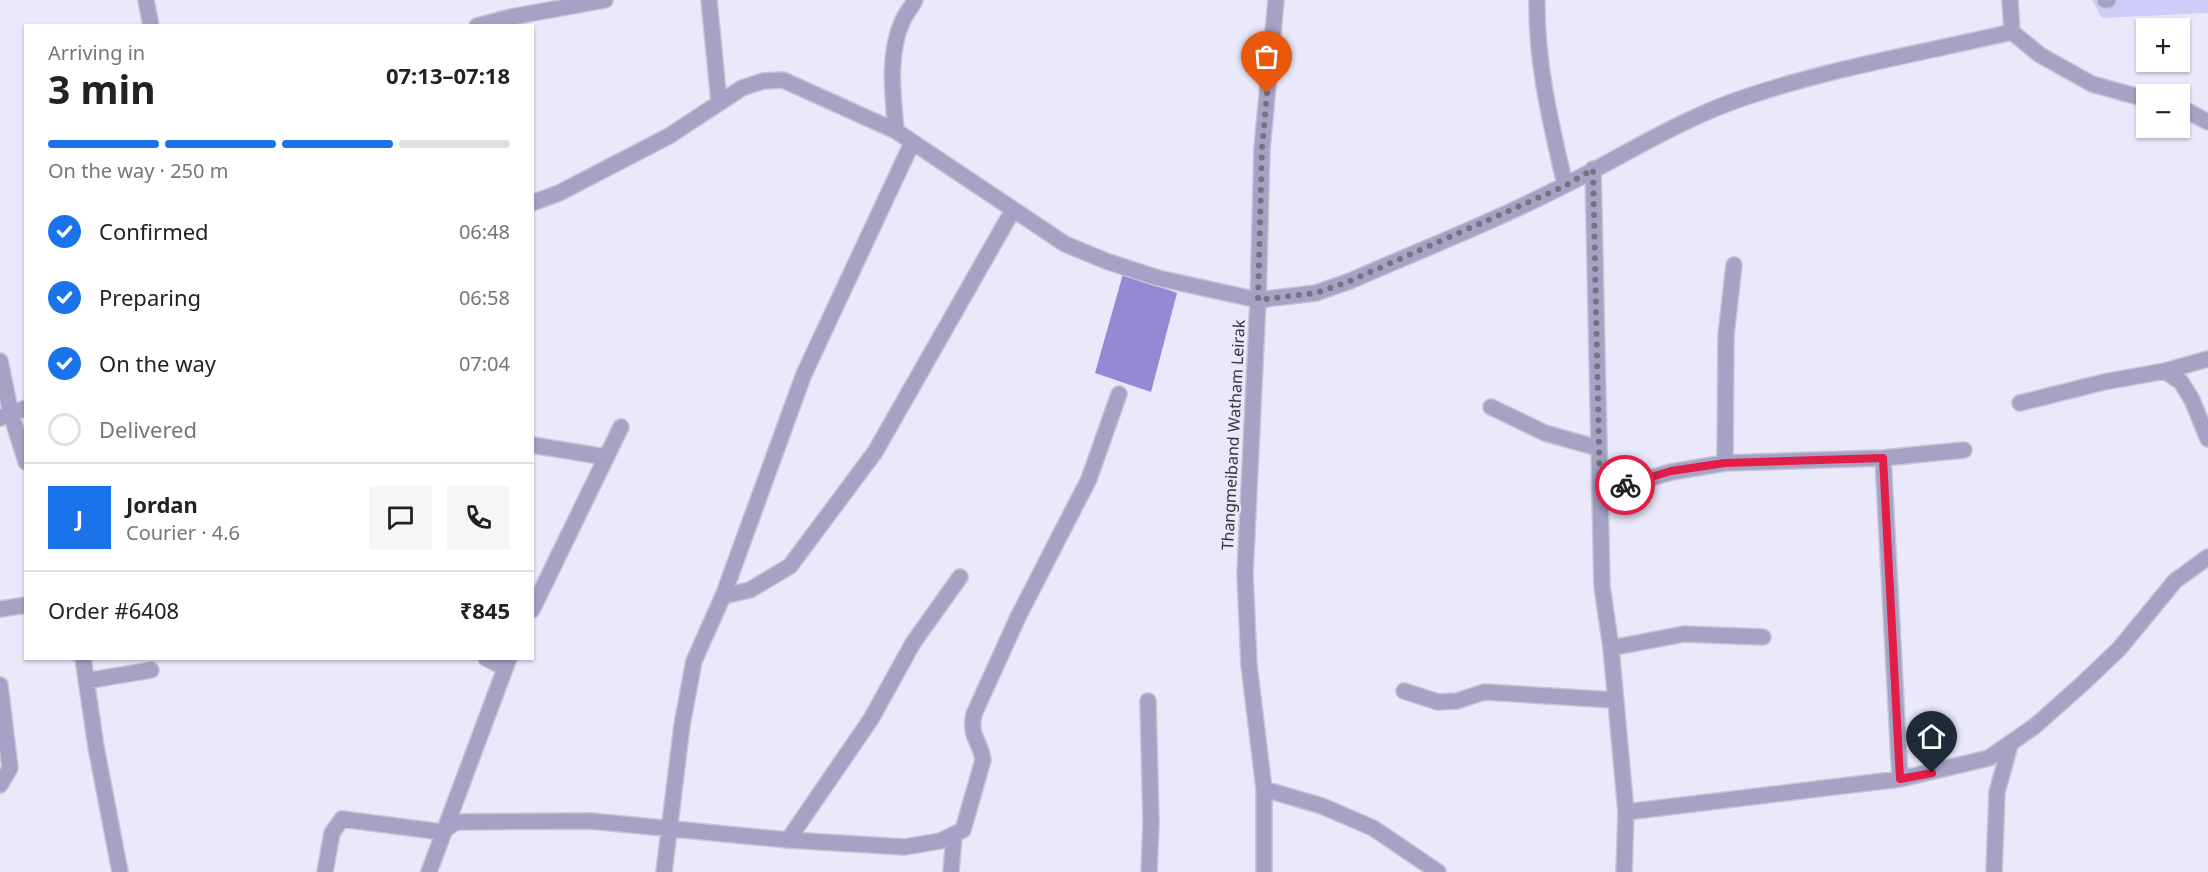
<!DOCTYPE html>
<html lang="en">
<head>
<meta charset="utf-8">
<style>
	body { margin:0; font-family:"Noto Sans",sans-serif; background:#f6f6f6; color:#222; height:100vh; display:flex; flex-direction:column; font-size:22px; white-space:nowrap }
	* { box-sizing:border-box; margin:0 }
	p { font-size:20px; color:#767676 }
	.icon { flex:none; width:33px; height:33px; fill:none; stroke:currentColor; stroke-width:2; stroke-linecap:round; stroke-linejoin:round }
	.map { position:relative; flex:1; overflow:hidden }
	.sheet { position:absolute; left:24px; top:24px; width:510px; height:636px; display:flex; flex-direction:column; background:#fff; border-radius:0px; box-shadow:0 2px 4px #0004 }
	.sheet>* { flex:none }
	.controls { position:absolute; left:2136px; top:18px; display:grid; gap:12px }
	.controls a { display:grid; place-items:center; width:54px; height:54px; border-radius:0px; background:#fff; box-shadow:0 2px 4px #0004; font-size:30px }
	.pin { position:absolute; display:grid; place-items:center; width:51px; height:51px; color:#fff; margin:-62px -26px; border-radius:50% 50% 50% 0; rotate:-45deg; box-shadow:0 0 6px #0007 }
	.pin .icon { rotate:45deg }
	.courier { position:absolute; display:grid; place-items:center; width:60px; height:60px; margin:-30px; border:4px solid #e11d48; border-radius:50%; background:#fff; color:#222; box-shadow:0 2px 8px #0007 }
	.headline em { font-style:normal; font-weight:700 }
	.headline div { display:flex; flex-direction:column-reverse }
	.headline { display:flex; align-items:center; justify-content:space-between; height:102px; padding:0 24px }
	h1 { font-size:39px; font-weight:700; line-height:45px }
	.bar { display:grid; grid-template-columns:repeat(4,1fr); gap:9px 6px; align-content:center; height:72px; padding:0 24px }
	.bar i { height:8px; border-radius:4px; background:#e0e0e0 }
	.bar .current { background:#1a73e8 }
	.bar p { grid-column:span 4 }
	.line { display:flex; align-items:center; gap:15px; padding:0 24px; border-top:2px solid #e0e0e0 }
	.line div { flex:1 }
	.round { display:grid; place-items:center; flex:none; width:63px; height:63px; border-radius:0px; background:#f6f6f6 }
	ol { padding:0 24px; list-style:none }
	li { display:flex; align-items:center; gap:18px; height:66px }
	li p { margin-inline-start:auto }
	li .icon { padding:6px; border-radius:50%; background:#1a73e8; color:#fff; stroke-width:4 }
	li:last-child { color:#767676 }
	li i { width:33px; height:33px; border:3px solid #e0e0e0; border-radius:50% }
	.map>svg:first-child { display:block }
</style>
</head>
<body>
<div class="map">
<svg width="2208" height="872" viewBox="0 0 2208 872">
	<rect width="100%" height="100%" fill="#eae9fc"/>
	<path fill="#d0ccf9" d="M 2092,0 L 2208,0 L 2208,13 L 2102,18 Z"/>
	<path fill="#9389d5" d="M 1123,274 L 1177,293 L 1151,392 L 1095,373 Z"/>
	<g fill="none" stroke-linecap="round" stroke-linejoin="round">
		<g stroke="#c6c5d5" stroke-width="18">
			<path id="minor" d="M 146,0 L 151,26
				M 709,0 L 719,102
				M 1537,0 C 1536,64 1551,124 1565,185
				M 2010,0 L 2012,32
				M 2105,0 L 2108,0
				M 477,26 L 511,17 L 605,0
				M 2180,107 L 2208,122
				M 896,131 C 893,96 887,53 903,20 C 906,13 912,7 915,0
				M 1593,169 L 1602,586 L 1611,648 L 1626,812 L 1624,872
				M 532,203 L 559,193 L 669,136 L 742,88 L 763,81 L 783,80 L 896,131 L 1065,244 L 1106,261 L 1158,278 L 1258,300 L 1316,293 L 1350,281 C 1421,250 1495,221 1565,185 C 1627,154 1685,116 1752,95 C 1837,67 1926,52 2012,32 L 2040,55 L 2092,84 L 2146,99
				M 0,361 L 11,414 L 26,462
				M 2165,371 L 2208,359
				M 2020,403 L 2104,382 L 2165,371 L 2181,382 L 2192,400 L 2208,439
				M 1491,407 L 1545,433 L 1598,448
				M 0,418 L 26,408
				M 532,445 L 606,457
				M 1883,458 L 1900,779
				M 1725,463 L 1726,335 L 1734,265
				M 1600,493 L 1671,472 L 1725,463 L 1883,458 L 1964,450
				M 723,596 L 750,590 L 790,566 L 875,452 L 1013,210
				M 0,609 L 26,605
				M 532,610 L 621,427
				M 1611,648 L 1684,634 L 1763,637
				M 83,658 L 96,747 L 120,872
				M 486,658 L 505,668
				M 86,681 L 151,670
				M 0,685 L 10,768 L 0,785
				M 1404,691 L 1438,702 L 1457,701 L 1484,692 L 1614,700
				M 1148,701 L 1151,823 L 1149,872
				M 1264,789 L 1322,806 L 1373,828 L 1438,872
				M 1626,812 L 1900,779 L 1989,758 L 2035,726 L 2080,686 L 2119,649 L 2175,581 L 2208,557
				M 788,840 L 871,719 L 913,643 L 960,577
				M 325,872 L 332,833 L 342,819 L 442,832 L 456,822 L 591,821 L 788,840 L 905,847 L 940,841 L 963,830 L 983,760 C 980,739 969,738 974,714 L 1018,617 L 1089,479 L 1119,394
				M 429,872 L 509,658
				M 664,872 L 682,725 L 694,661 L 723,596 L 804,374 L 912,143
				M 951,872 L 954,836
				M 1264,872 L 1264,789 L 1249,665 L 1245,574 L 1258,300 L 1262,149 L 1276,0
				M 1994,872 L 1997,792 L 2010,745"/>
		</g>
		<use href="#minor" stroke="#a5a2c5" stroke-width="15"/>
	</g>
	<g fill="none" stroke-linecap="round" stroke-linejoin="round">
		<path stroke="#74737f" stroke-width="6" stroke-dasharray="0 10.8" d="M 1267,93 L 1262,149 L 1258,300 L 1316,293 L 1350,281 L 1565,186 L 1593,169 L 1600,493 L 1625,485"/>
		<path stroke="#e11d48" stroke-width="8" d="M 1625,485 L 1671,471 L 1725,463 L 1883,458 L 1900,779 L 1932,773"/>
	</g>
	<g text-anchor="middle" dominant-baseline="central" stroke-width="4.5" stroke-linejoin="round" paint-order="stroke">
		<g font-size="16" fill="#35343b" stroke="#eae9fc">
			<text transform="translate(1233 435) rotate(-87)">Thangmeiband Watham Leirak</text>
		</g>
	</g>
</svg>
<div class="controls">
<a>+</a>
<a>−</a>
</div>
<div class="pin" style="left:1267px;top:93px;background:#ea580c"><svg class="icon" aria-label="bag" viewBox="0 0 24 24"><path d="M5 8h14l-1 12H6zM9 8a3 3 0 0 1 6 0"/></svg></div>
<div class="pin" style="left:1932px;top:773px;background:#1f2937"><svg class="icon" aria-label="home" viewBox="0 0 24 24"><path d="M3 11l9-7 9 7M6 9v11h12V9"/></svg></div>
<div class="courier" style="left:1625px;top:485px"><svg class="icon" aria-label="bike" viewBox="0 0 24 24"><circle cx="6" cy="16" r="4"/><circle cx="18" cy="16" r="4"/><path d="M6 16l4-8h5l3 8M10 8l3 8H6M13 5h3"/></svg></div>
<section class="sheet">
<div class="headline"><div><h1>3 min</h1><p>Arriving in</p></div><em>07:13–07:18</em></div>
<div class="bar"><i class="current"></i><i class="current"></i><i class="current"></i><i></i><p>On the way · 250 m</p></div>
<ol>
<li><svg class="icon" aria-label="check" viewBox="0 0 24 24"><path d="M5 12l5 5 9-10"/></svg>Confirmed<p>06:48</p></li>
<li><svg class="icon" aria-label="check" viewBox="0 0 24 24"><path d="M5 12l5 5 9-10"/></svg>Preparing<p>06:58</p></li>
<li><svg class="icon" aria-label="check" viewBox="0 0 24 24"><path d="M5 12l5 5 9-10"/></svg>On the way<p>07:04</p></li>
<li><i></i>Delivered</li>
</ol>
<div class="line" style="height:108px"><b class="round" style="background:#1a73e8;color:#fff">J</b><div><b>Jordan</b><p>Courier · 4.6</p></div><a class="round"><svg class="icon" aria-label="chat" viewBox="0 0 24 24"><path d="M4 5h16v11H9l-5 4z"/></svg></a><a class="round"><svg class="icon" aria-label="phone" viewBox="0 0 24 24"><path d="M5 4h4l2 5-3 2q2 4 5 5l2-3 5 2v4C11 20 4 13 5 4z"/></svg></a></div>
<div class="line" style="height:78px"><div>Order #6408</div><b>₹845</b></div>
</section>
</div>
</body>
</html>
